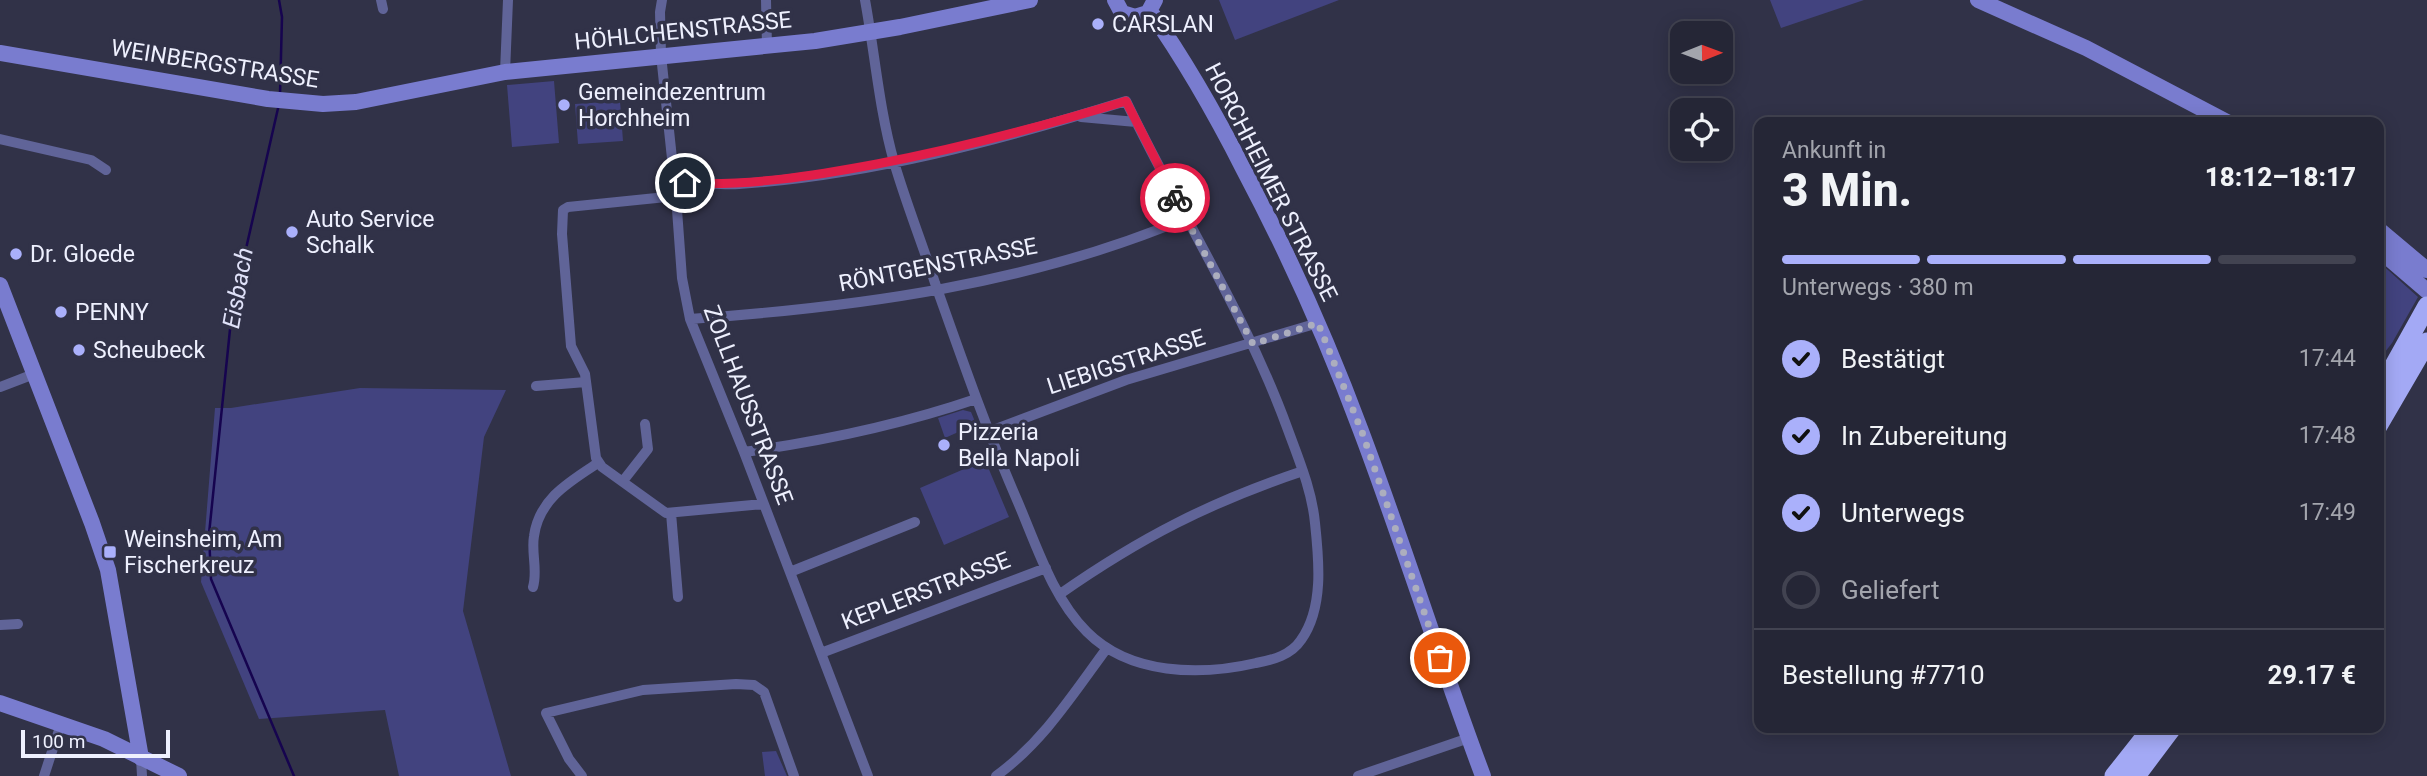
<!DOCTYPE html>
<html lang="de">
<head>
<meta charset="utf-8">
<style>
	body { margin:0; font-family:Roboto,sans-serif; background:#2d2e3e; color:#f1f3f6; height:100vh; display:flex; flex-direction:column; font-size:26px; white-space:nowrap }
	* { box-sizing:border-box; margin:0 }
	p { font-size:23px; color:#a3a5ad }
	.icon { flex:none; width:38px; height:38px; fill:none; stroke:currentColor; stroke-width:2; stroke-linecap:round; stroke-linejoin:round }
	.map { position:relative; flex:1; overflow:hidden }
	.panel { position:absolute; left:1754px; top:117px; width:630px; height:616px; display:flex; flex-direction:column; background:#252636; border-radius:14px; box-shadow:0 4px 18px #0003,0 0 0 2px #424351 }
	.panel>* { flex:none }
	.needle { width:46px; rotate:89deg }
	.tools { position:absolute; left:1670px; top:21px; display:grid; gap:14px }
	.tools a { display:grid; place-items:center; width:63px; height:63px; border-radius:14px; background:#252636; box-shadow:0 4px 18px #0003,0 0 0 2px #424351; font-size:35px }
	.scale { position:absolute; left:21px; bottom:18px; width:149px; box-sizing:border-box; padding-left:7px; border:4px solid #eef0fe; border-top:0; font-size:19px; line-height:24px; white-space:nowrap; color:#eef0fe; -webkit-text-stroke:5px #313248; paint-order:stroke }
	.pin { position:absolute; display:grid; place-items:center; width:60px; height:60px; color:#fff; margin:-30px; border:4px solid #fff; border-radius:50%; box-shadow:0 2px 7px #0007 }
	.courier { position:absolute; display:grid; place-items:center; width:70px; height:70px; margin:-35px; border:5px solid #e11d48; border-radius:50%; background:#fff; color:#222; box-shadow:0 2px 9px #0007 }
	.overview em { font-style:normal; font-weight:800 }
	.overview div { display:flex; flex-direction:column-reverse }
	.overview { display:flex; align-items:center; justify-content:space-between; height:119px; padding:0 28px }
	h1 { font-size:46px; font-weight:800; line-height:52px }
	.bar { display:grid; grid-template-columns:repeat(4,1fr); gap:10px 7px; align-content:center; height:84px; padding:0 28px }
	.bar i { height:9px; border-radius:5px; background:#424351 }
	.bar .on { background:#aab0fb }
	.bar p { grid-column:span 4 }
	.line { display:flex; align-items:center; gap:18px; padding:0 28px; border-top:2px solid #424351 }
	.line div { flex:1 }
	ol { padding:0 28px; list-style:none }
	li { display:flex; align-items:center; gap:21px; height:77px }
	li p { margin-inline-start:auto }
	li .icon { padding:7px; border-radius:50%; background:#aab0fb; color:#111; stroke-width:4 }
	li:last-child { color:#a3a5ad }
	li i { width:38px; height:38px; border:4px solid #424351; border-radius:50% }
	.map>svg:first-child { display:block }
</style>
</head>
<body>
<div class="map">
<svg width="2427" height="776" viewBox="0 0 2427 776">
	<rect width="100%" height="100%" fill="#313248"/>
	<path fill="#42437f" d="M 1219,0 L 1339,0 L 1235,40 Z
		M 1770,0 L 1864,0 L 1781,28 Z
		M 554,81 L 559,143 L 512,147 L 507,85 Z
		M 620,101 L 623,141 L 578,144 L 575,104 Z
		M 2378,261 L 2418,297 L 2392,343 L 2378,361 Z
		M 360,388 L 506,390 L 484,437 L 463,611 L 511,776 L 399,776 L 385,710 L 259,719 L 201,582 L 215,408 L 231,408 Z
		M 963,410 L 971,412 L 976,424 L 945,438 L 938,418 Z
		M 985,460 L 1009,517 L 944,545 L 920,488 Z
		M 776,751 L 787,776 L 765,776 L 762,752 Z"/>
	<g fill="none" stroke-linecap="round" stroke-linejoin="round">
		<path stroke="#16044f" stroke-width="2.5" d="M 279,0 L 282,17 L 280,94
			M 279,104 L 232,310 L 209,534 L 211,579 L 294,776"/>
		<path stroke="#606498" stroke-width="10" d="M 381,0 L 383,9
			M 662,0 L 660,12 L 661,55 L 676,196 L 682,278 L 690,319 L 744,452 L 868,776
			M 766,0 L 767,47
			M 505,72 L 508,0
			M 1081,117 L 1136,122
			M 0,139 L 91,160 L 106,170
			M 674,183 C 696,182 717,185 739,184 C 870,175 1001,140 1126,101 C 1179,212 1246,314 1288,430 C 1299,460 1312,491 1315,523 C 1319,560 1324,608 1301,640 C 1291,655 1273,660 1256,663 C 1200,676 1130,675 1087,632 C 1052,597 1036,544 1017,500 C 986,429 961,356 935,283 C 922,243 906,203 894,162 C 879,109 875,54 865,0
			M 676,196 L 568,207 L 563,210 L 562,234 L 571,346 L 585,374 L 596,458 L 602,467 L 666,513 L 763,504
			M 690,319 C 859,307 1030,284 1187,218
			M 536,386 L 586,382
			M 0,387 L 34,374
			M 988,432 L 1126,380 L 1318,323
			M 744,452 C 823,441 900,425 976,399
			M 623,481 L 648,449 L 645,424
			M 671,513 L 678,597
			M 790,572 L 915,522
			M 533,587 C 538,570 531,553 534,536 C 539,499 569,482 598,463
			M 1060,594 C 1140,538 1210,502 1303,471
			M 0,625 L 18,624
			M 821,653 L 1046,568
			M 141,758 L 142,776
			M 44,776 L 61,724
			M 582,776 L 569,759 L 546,713 L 643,690 L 736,684 L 754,685 L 764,692 L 794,776
			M 996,776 C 1043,742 1073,694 1107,648
			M 1358,776 L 1469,738"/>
		<path stroke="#797ccf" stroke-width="16" d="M 1115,0 L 1122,13 L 1135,17 L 1148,13 L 1155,0
			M 1978,0 L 2086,48 L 2227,122
			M 1150,11 C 1186,62 1216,115 1244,170 C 1289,255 1328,342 1361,431 C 1404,545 1440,662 1483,776
			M 0,53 L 268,99 L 323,104 L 356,102 L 505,72 L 815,41 L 900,27 L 1030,0
			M 2378,229 L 2427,270
			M 2378,249 L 2427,291
			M 0,285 L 92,523 L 108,570 L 141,758
			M 0,703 L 104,739 L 179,776"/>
		<path stroke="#a3a9f5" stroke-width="19" d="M 2378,394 L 2427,306
			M 2378,426 L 2427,342
			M 2114,776 L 2152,728
			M 2136,776 L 2172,728"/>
	</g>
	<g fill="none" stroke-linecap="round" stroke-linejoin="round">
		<path stroke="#acaebe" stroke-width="7" stroke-dasharray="0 12.6" d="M 1175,198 L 1253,344 L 1318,323 L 1362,432 L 1440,658"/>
		<path stroke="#e11d48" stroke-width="9" d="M 685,183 C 750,186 813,176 877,164 C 961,148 1044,126 1126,101 L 1175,198"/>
	</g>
	<g fill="#aab0fb" stroke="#313248" stroke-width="2.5">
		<circle cx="1098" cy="24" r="7"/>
		<circle cx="564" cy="105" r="7"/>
		<circle cx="292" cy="232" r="7"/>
		<circle cx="16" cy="254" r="7"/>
		<circle cx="61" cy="312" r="7"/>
		<circle cx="79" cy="350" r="7"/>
		<circle cx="944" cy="445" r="7"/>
		<rect x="103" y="545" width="14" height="14" rx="3.5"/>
	</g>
	<g text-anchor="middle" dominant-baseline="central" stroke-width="7" stroke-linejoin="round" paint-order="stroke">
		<g font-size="23" fill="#eef0fe" stroke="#313248" text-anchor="start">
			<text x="1112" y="24">CARSLAN</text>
			<text x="578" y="92">Gemeindezentrum<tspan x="578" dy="26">Horchheim</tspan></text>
			<text x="306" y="219">Auto Service<tspan x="306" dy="26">Schalk</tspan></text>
			<text x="30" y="254">Dr. Gloede</text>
			<text x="75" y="312">PENNY</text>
			<text x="93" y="350">Scheubeck</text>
			<text x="958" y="432">Pizzeria<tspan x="958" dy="26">Bella Napoli</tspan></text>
			<text x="124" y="539">Weinsheim, Am<tspan x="124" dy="26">Fischerkreuz</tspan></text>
		</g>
		<g font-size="23" fill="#eef0fe" stroke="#313248">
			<text transform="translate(683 31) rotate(-6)">HÖHLCHENSTRASSE</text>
			<text transform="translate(215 64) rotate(9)">WEINBERGSTRASSE</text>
			<text transform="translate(1271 182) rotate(63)">HORCHHEIMER STRASSE</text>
			<text transform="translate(938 265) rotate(-11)">RÖNTGENSTRASSE</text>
			<text transform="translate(1126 362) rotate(-18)">LIEBIGSTRASSE</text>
			<text transform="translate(748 405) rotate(69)">ZOLLHAUSSTRASSE</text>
			<text transform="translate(926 591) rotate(-21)">KEPLERSTRASSE</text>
		</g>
		<g font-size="24" font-style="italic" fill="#e0e2f9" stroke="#313248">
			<text transform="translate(238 288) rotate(-80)">Eisbach</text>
		</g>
	</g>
</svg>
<div class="tools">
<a><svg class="needle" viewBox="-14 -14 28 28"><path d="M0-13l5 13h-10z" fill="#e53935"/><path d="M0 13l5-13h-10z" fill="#a3a5ad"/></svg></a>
<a><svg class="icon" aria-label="locate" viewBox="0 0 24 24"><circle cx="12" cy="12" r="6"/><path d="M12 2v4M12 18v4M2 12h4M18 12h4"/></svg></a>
</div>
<div class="scale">100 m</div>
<div class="pin" style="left:1440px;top:658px;background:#ea580c"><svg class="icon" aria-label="bag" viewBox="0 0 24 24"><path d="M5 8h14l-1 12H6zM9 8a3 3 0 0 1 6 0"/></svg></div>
<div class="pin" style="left:685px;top:183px;background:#1f2937"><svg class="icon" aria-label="home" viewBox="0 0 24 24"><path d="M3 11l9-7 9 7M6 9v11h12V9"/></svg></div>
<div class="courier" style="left:1175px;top:198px"><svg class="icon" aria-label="bike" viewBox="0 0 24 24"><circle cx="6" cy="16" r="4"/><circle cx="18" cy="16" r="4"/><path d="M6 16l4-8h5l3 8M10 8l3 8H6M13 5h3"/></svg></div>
<section class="panel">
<div class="overview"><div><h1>3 Min.</h1><p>Ankunft in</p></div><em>18:12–18:17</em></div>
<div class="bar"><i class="on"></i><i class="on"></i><i class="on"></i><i></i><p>Unterwegs · 380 m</p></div>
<ol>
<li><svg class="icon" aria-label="check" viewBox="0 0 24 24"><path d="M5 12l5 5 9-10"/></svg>Bestätigt<p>17:44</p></li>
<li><svg class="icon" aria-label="check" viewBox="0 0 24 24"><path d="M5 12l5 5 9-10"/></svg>In Zubereitung<p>17:48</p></li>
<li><svg class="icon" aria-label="check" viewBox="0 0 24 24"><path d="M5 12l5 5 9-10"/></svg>Unterwegs<p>17:49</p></li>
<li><i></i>Geliefert</li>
</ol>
<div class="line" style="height:91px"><div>Bestellung #7710</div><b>29.17 €</b></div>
</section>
</div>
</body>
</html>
